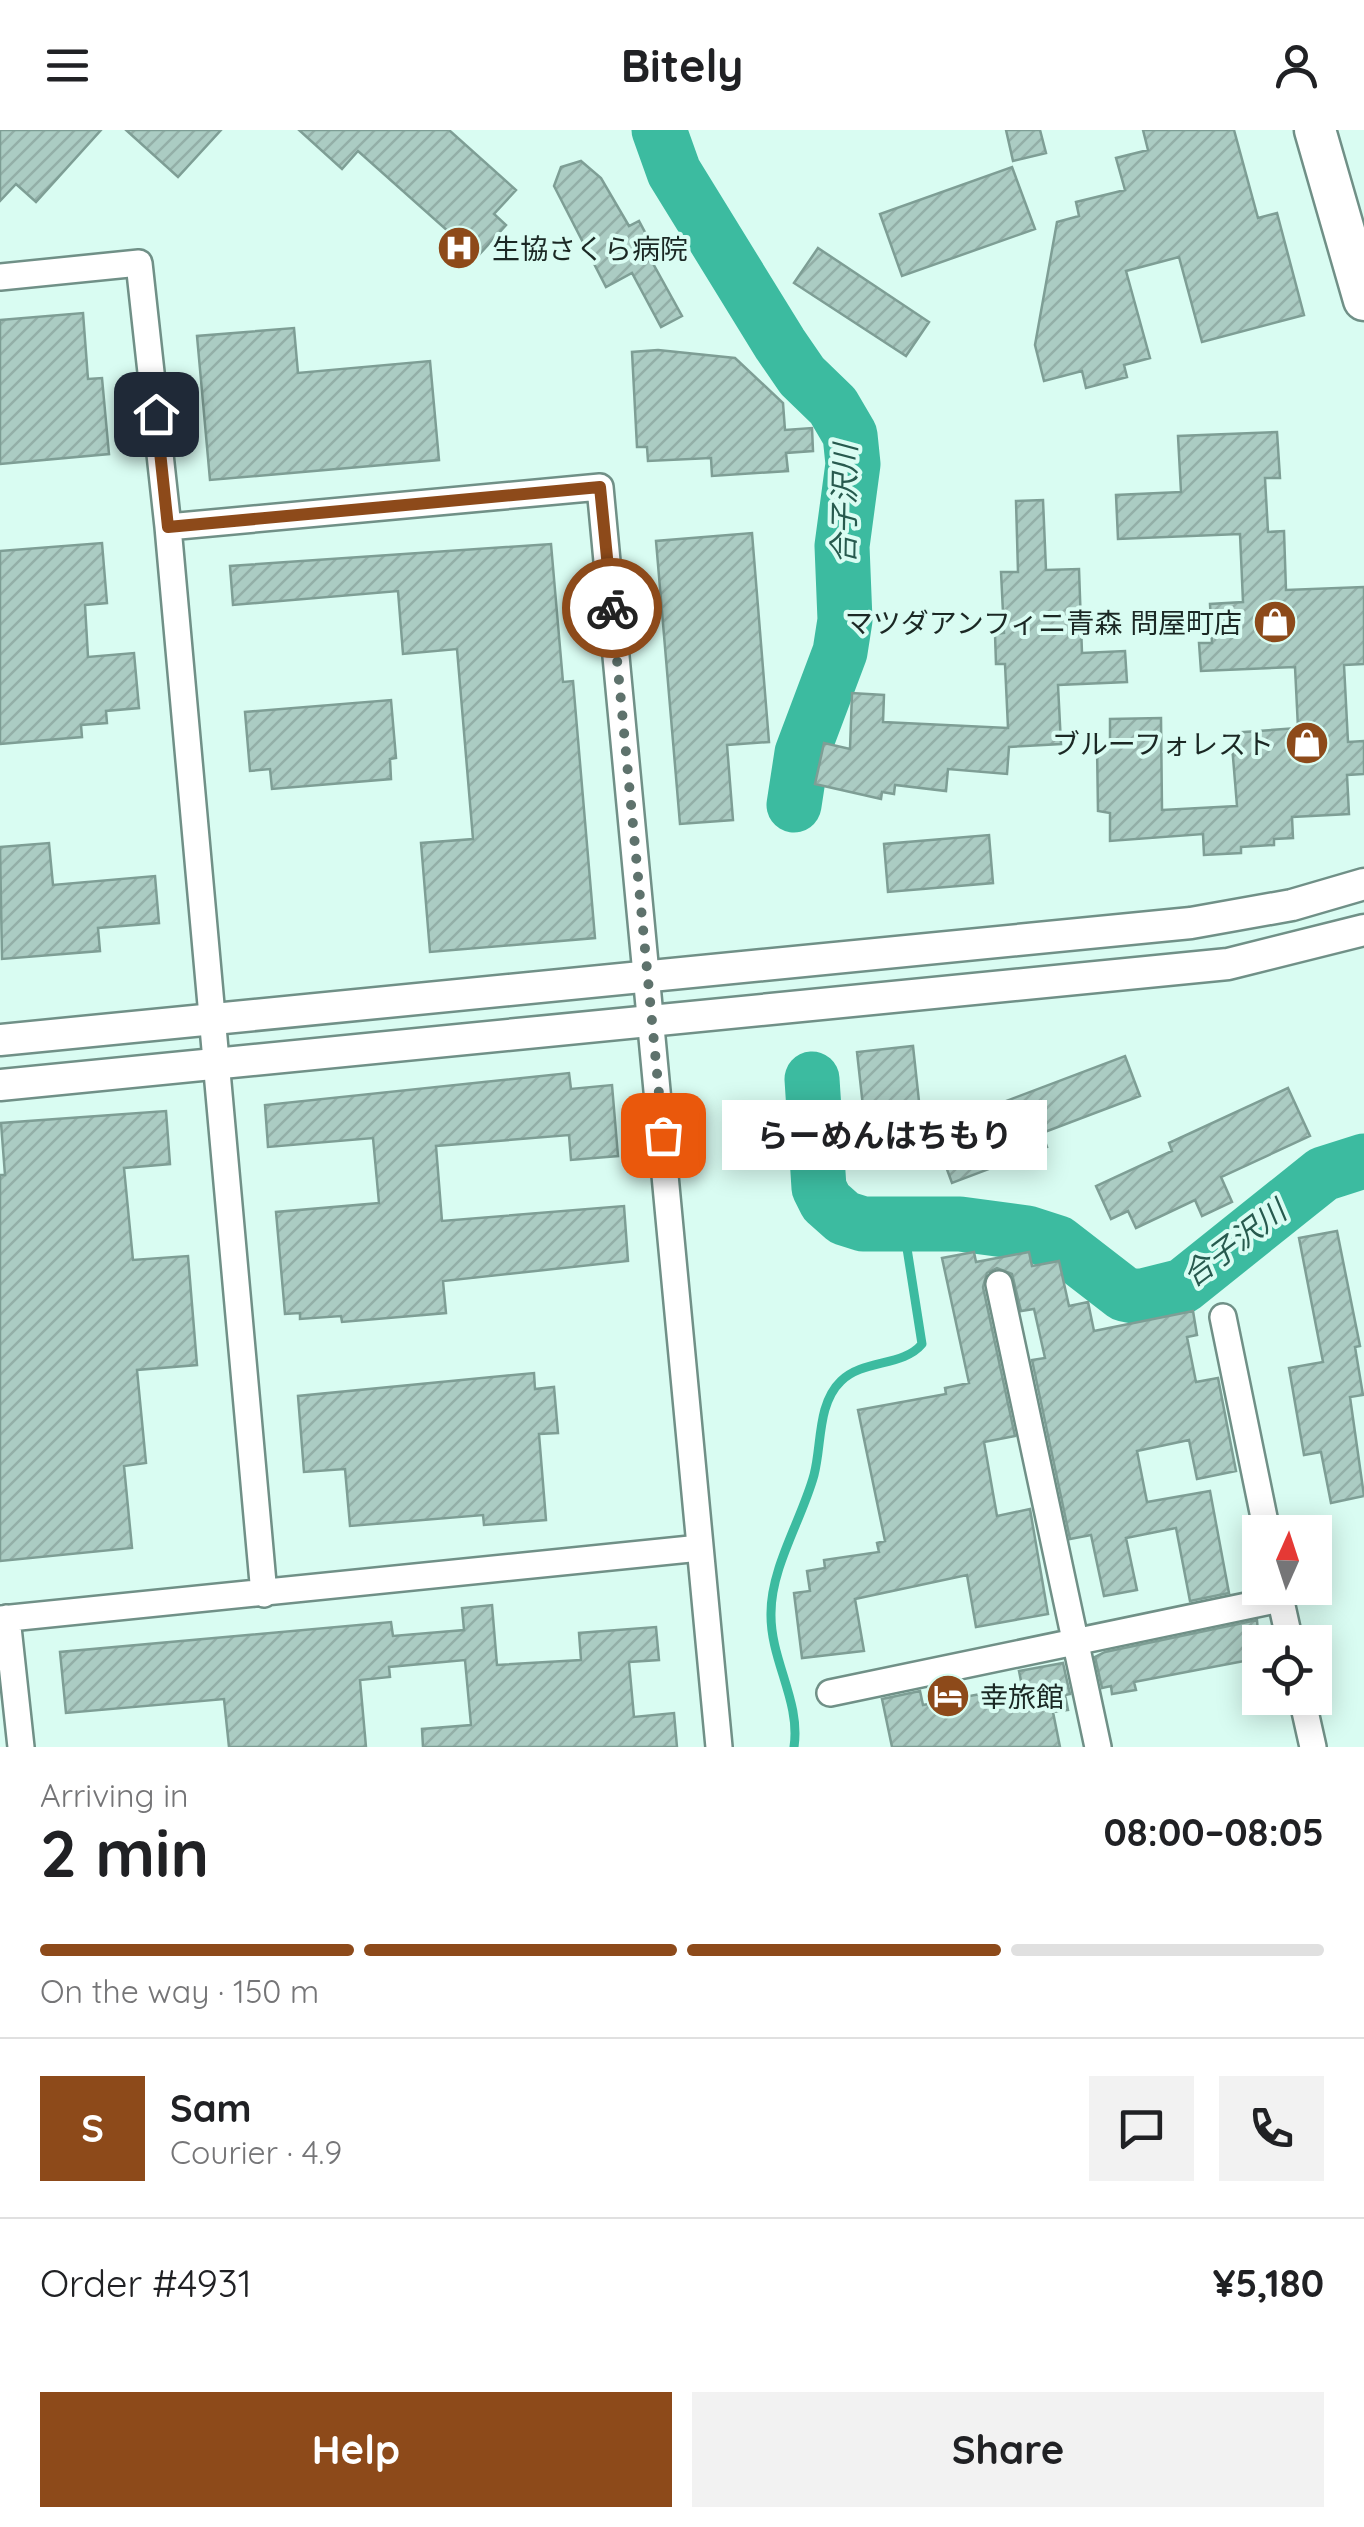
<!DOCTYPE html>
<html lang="en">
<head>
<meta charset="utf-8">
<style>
	body { margin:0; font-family:Quicksand,"Noto Sans JP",sans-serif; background:#f2f2f2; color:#202124; height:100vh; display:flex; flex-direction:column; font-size:38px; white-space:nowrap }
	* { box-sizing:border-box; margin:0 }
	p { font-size:32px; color:#757577 }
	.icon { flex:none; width:55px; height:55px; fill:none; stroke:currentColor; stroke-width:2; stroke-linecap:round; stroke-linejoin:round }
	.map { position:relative; height:1617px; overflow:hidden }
	.panel { display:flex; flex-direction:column; background:#fff; flex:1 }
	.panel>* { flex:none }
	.needle { width:65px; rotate:3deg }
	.tools { position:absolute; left:1242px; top:1385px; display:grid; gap:20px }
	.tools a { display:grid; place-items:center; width:90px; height:90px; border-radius:0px; background:#fff; box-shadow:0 5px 25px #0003; font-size:50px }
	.pin { position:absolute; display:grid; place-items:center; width:85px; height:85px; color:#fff; margin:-42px; border-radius:20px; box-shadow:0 5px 15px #0006 }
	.courier { position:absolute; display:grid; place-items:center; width:100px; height:100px; margin:-50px; border:8px solid #8d4a1a; border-radius:50%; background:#fff; color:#222; box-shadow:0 2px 12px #0007 }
	.bubble { position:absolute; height:70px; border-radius:0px; background:#fff; box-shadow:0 5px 25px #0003; font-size:32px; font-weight:700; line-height:70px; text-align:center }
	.overview em { font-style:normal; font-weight:700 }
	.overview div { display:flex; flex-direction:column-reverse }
	.overview { display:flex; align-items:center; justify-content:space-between; height:170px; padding:0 40px }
	h1 { font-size:65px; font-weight:700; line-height:75px }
	.bar { display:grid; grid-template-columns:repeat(4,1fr); gap:15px 10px; align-content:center; height:120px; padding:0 40px }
	.bar i { height:12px; border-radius:8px; background:#e0e0e0 }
	.bar .selected { background:#8d4a1a }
	.bar p { grid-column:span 4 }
	.line { display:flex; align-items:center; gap:25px; padding:0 40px; border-top:2px solid #e0e0e0 }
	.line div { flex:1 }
	.round { display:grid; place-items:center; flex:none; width:105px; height:105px; border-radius:0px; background:#f2f2f2 }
	.button { display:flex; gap:20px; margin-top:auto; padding:20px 40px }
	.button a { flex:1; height:115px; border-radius:0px; background:#8d4a1a; color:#fff; font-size:40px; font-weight:700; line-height:115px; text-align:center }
	.button a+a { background:#f2f2f2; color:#202124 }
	header { display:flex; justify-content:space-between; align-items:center; height:130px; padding:0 40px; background:#fff; font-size:45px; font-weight:700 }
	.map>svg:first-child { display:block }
</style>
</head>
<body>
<header><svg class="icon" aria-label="menu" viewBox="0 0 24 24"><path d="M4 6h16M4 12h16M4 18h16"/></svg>Bitely<svg class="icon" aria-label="person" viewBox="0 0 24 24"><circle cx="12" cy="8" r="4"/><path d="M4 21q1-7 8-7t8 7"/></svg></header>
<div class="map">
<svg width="1364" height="1617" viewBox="0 0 1364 1617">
	<defs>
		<pattern id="building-hatch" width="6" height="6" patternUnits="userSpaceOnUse" patternTransform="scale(2.5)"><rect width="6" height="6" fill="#abccc3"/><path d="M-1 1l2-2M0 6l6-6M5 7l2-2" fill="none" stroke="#93afa7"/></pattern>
	</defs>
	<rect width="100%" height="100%" fill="#d9fcf2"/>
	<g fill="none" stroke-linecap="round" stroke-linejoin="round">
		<path stroke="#3cbba0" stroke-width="9" d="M 794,1617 C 801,1571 770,1530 771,1483 C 771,1437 802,1389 814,1345 C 822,1315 817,1274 841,1251 C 863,1229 903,1237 922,1214 L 903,1093"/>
		<path stroke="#3cbba0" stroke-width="55" d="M 659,0 L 674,42 L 780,214 L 802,246 L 833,276 L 850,305 L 853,334 L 842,416 L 845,490 L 840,522 L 802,623 L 794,675
			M 812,949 L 819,1058 L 826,1072 L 844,1088 L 863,1094 L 960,1094 L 1027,1103 L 1058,1113 L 1124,1164 L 1139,1167 L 1183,1156 L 1323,1044 L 1364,1031"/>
	</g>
	<path fill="url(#building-hatch)" stroke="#7e9e95" stroke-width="2.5" d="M 0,0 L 101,0 L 36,72 L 16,54 L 0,71 Z
		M 126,0 L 221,0 L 178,47 Z
		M 299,0 L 449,0 L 516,60 L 494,84 L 506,95 L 477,127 L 358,21 L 342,39 Z
		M 1006,0 L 1040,0 L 1046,23 L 1013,31 Z
		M 1143,0 L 1234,0 L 1258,88 L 1277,83 L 1304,185 L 1202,212 L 1179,127 L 1126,141 L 1150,228 L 1124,235 L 1127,247 L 1086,258 L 1082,241 L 1044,251 L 1035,215 L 1057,92 L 1079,86 L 1076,72 L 1125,60 L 1116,28 L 1148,20 Z
		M 581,31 L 601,48 L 629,96 L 639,91 L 657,125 L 650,128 L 682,186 L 661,197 L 632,143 L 606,157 L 554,56 L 561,37 Z
		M 1012,37 L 1035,99 L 902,146 L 880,84 Z
		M 818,118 L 929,192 L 906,226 L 794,153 Z
		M 83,183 L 88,249 L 102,248 L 109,324 L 0,334 L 0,190 Z
		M 294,198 L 298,243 L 430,231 L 439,330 L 210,350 L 197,206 Z
		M 658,220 L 735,228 L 783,273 L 785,300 L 812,298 L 813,321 L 786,323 L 788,341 L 712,346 L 711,328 L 648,331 L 647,317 L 637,317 L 632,222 Z
		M 1277,302 L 1280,348 L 1265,348 L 1268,402 L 1284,401 L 1286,460 L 1364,457 L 1364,534 L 1344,535 L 1348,612 L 1364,611 L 1364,644 L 1347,645 L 1349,684 L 1292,687 L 1293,708 L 1274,709 L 1274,715 L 1241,717 L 1241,723 L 1204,725 L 1203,704 L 1110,711 L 1110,683 L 1098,681 L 1097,615 L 1110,615 L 1110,589 L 1161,588 L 1162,680 L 1237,676 L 1231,603 L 1298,598 L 1295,537 L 1201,541 L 1199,513 L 1212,513 L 1210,474 L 1243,472 L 1240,404 L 1118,409 L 1116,365 L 1181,362 L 1178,306 Z
		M 1043,370 L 1046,440 L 1079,439 L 1082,523 L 1125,521 L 1127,552 L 1058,555 L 1061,614 L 1009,617 L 1007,644 L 948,639 L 946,661 L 895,655 L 894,664 L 882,662 L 881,669 L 815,654 L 824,613 L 850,619 L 852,563 L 884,565 L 883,592 L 1008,598 L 1005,534 L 996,534 L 995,504 L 1004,503 L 1001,442 L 1018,442 L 1016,371 Z
		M 752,403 L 769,612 L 727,615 L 733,690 L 680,694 L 656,411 Z
		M 102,413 L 107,473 L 85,475 L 88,527 L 134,523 L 139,578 L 106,581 L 107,593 L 81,595 L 82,607 L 0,614 L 0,421 Z
		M 551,414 L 563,552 L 573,551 L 595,808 L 430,822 L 421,713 L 473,709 L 457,519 L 403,524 L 398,461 L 233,475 L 230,436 Z
		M 391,570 L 396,628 L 390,629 L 391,649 L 272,659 L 270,639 L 250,641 L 245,582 Z
		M 989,705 L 993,753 L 888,762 L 884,714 Z
		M 49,713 L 53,755 L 155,746 L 159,793 L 98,798 L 100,821 L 2,829 L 0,717 Z
		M 913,916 L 922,999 L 866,1004 L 857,922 Z
		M 1125,926 L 1140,966 L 1042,1003 L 1047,1017 L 952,1053 L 932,999 Z
		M 569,943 L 571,959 L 612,955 L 618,1026 L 571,1030 L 569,1005 L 436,1016 L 442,1091 L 624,1076 L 628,1131 L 443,1151 L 446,1183 L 342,1192 L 341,1186 L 300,1189 L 300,1183 L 285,1184 L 276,1082 L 379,1073 L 373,1008 L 268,1017 L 265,975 Z
		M 1288,958 L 1310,1006 L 1221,1047 L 1232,1072 L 1202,1086 L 1195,1070 L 1136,1098 L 1128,1081 L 1111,1089 L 1096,1056 L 1172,1021 L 1169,1013 Z
		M 783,979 L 788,1033 L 748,1037 L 744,988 L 750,988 L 749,982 Z
		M 166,981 L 170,1034 L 124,1038 L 133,1130 L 188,1126 L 197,1235 L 137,1240 L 146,1333 L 124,1336 L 132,1418 L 0,1431 L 0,1045 L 5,1045 L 1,993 Z
		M 1337,1101 L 1360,1216 L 1355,1217 L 1363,1265 L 1350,1267 L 1364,1366 L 1331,1373 L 1321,1322 L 1304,1325 L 1289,1238 L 1323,1232 L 1299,1108 Z
		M 974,1122 L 976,1132 L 1029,1122 L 1032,1136 L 1059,1131 L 1069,1176 L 1088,1172 L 1094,1201 L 1193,1181 L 1197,1205 L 1187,1207 L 1196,1252 L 1218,1248 L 1236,1341 L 1197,1349 L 1189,1310 L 1137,1321 L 1147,1372 L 1210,1361 L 1229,1463 L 1190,1471 L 1176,1398 L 1126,1408 L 1137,1460 L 1104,1466 L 1091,1405 L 1070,1409 L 1032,1230 L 1045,1228 L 1034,1179 L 1021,1181 L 1012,1144 L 997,1138 L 987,1143 L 983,1157 L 1015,1306 L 984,1312 L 997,1386 L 1030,1379 L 1048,1484 L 976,1497 L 967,1445 L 855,1469 L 864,1521 L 802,1528 L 794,1463 L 810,1461 L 807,1441 L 825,1438 L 824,1430 L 879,1422 L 877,1413 L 885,1411 L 858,1280 L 946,1264 L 945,1258 L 969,1253 L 942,1128 Z
		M 534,1243 L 535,1259 L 554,1257 L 558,1303 L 539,1304 L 546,1390 L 484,1395 L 483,1385 L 350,1396 L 345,1339 L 304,1342 L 298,1266 Z
		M 492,1475 L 497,1535 L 581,1530 L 579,1503 L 656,1497 L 659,1530 L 629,1532 L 634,1587 L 674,1583 L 677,1617 L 423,1617 L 422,1599 L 471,1595 L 465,1530 L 389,1537 L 390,1547 L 360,1550 L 366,1617 L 229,1617 L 224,1569 L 66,1583 L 60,1522 L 391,1492 L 393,1506 L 464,1500 L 462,1478 Z
		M 1257,1490 L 1260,1528 L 1134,1552 L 1136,1560 L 1112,1564 L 1111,1556 L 1102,1558 L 1095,1527 L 1105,1522 Z
		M 1063,1533 L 1070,1564 L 1065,1565 L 1068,1580 L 1053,1582 L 1060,1617 L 892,1617 L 882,1569 L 920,1561 L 923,1575 L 1022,1556 L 1019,1541 Z"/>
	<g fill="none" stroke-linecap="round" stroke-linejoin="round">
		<g stroke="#709087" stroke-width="30">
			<path id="minor" d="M 0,147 L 139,133 L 168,397 L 264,1464
				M 168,397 L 600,357 L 719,1617
				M 999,1154 L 1098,1617
				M 1223,1187 L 1267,1402
				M 1278,1458 L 1290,1512
				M 7,1488 L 21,1617
				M 0,1489 L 700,1418
				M 830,1563 L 1280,1469
				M 1302,1568 L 1313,1617"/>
		</g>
		<g stroke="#709087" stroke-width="35">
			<path id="tertiary" d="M 0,910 L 1191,793 L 1292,775 L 1364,754
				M 0,955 L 1228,834 L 1364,800"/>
		</g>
		<g stroke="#709087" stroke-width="45">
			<path id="trunk" d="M 1315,0 L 1364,170"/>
		</g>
		<use href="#minor" stroke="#fff" stroke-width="25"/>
		<use href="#tertiary" stroke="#fff" stroke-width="30"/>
		<use href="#trunk" stroke="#fff" stroke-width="40"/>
	</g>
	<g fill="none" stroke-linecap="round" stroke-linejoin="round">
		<path stroke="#5e726c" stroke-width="10" stroke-dasharray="0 18" d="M 612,478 L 663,1005"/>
		<path stroke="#8d4a1a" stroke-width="12" d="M 156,284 L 168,397 L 600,357 L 612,478"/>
	</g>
	<defs>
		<g id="hospital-disc" transform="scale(2.25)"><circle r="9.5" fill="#8d4a1a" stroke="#d9fcf2"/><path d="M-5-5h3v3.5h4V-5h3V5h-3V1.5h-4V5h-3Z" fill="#fff"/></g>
		<g id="shop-disc" transform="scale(2.25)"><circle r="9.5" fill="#8d4a1a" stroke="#d9fcf2"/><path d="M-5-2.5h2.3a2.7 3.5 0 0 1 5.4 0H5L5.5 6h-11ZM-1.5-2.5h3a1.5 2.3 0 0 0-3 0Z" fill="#fff"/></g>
		<g id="hotel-disc" transform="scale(2.25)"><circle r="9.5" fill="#8d4a1a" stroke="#d9fcf2"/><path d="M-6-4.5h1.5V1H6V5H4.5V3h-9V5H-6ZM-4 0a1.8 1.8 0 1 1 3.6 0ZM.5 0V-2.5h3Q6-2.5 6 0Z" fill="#fff"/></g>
	</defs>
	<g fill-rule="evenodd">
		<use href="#hospital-disc" x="459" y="118"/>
		<use href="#shop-disc" x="1275" y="492"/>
		<use href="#shop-disc" x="1307" y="613"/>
		<use href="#hotel-disc" x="948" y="1566"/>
	</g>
	<g text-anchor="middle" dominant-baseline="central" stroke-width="8" stroke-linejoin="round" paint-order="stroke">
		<g font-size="28" fill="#1b2824" stroke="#d9fcf2" text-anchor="start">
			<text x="492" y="118">生協さくら病院</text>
			<text x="1242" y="492" text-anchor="end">マツダアンフィニ青森 問屋町店</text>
			<text x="1274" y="613" text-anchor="end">ブルーフォレスト</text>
			<text x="980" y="1566">幸旅館</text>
		</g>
		<g font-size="30" font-style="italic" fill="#275a4e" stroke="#d9fcf2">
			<text transform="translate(844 374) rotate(-89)">合子沢川</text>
			<text transform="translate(1234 1113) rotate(-37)">合子沢川</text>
		</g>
	</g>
</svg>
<div class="tools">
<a><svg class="needle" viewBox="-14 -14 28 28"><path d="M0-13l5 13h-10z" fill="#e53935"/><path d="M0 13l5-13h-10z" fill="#757577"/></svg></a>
<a><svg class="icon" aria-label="locate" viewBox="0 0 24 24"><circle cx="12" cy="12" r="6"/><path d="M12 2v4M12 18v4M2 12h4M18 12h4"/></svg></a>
</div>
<div class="pin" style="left:663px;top:1005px;background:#ea580c"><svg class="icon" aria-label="bag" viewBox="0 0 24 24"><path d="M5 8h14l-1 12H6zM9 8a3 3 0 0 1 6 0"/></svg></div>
<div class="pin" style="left:156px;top:284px;background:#1f2937"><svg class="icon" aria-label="home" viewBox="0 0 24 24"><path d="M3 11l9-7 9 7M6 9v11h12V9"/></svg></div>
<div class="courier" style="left:612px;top:478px"><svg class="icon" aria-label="bike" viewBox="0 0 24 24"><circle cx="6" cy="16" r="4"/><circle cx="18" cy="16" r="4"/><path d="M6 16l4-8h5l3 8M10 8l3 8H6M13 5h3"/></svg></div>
<div class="bubble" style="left:722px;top:970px;width:325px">らーめんはちもり</div>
</div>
<section class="panel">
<div class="overview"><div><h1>2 min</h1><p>Arriving in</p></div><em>08:00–08:05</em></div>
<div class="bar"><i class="selected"></i><i class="selected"></i><i class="selected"></i><i></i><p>On the way · 150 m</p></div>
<div class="line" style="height:180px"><b class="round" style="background:#8d4a1a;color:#fff">S</b><div><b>Sam</b><p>Courier · 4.9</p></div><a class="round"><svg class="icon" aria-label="chat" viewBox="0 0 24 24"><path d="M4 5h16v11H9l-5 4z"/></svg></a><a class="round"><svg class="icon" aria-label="phone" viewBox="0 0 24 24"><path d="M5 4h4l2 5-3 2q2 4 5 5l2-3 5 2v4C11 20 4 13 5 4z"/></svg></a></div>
<div class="line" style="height:130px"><div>Order #4931</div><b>¥5,180</b></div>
<div class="button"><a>Help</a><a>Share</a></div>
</section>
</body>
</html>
